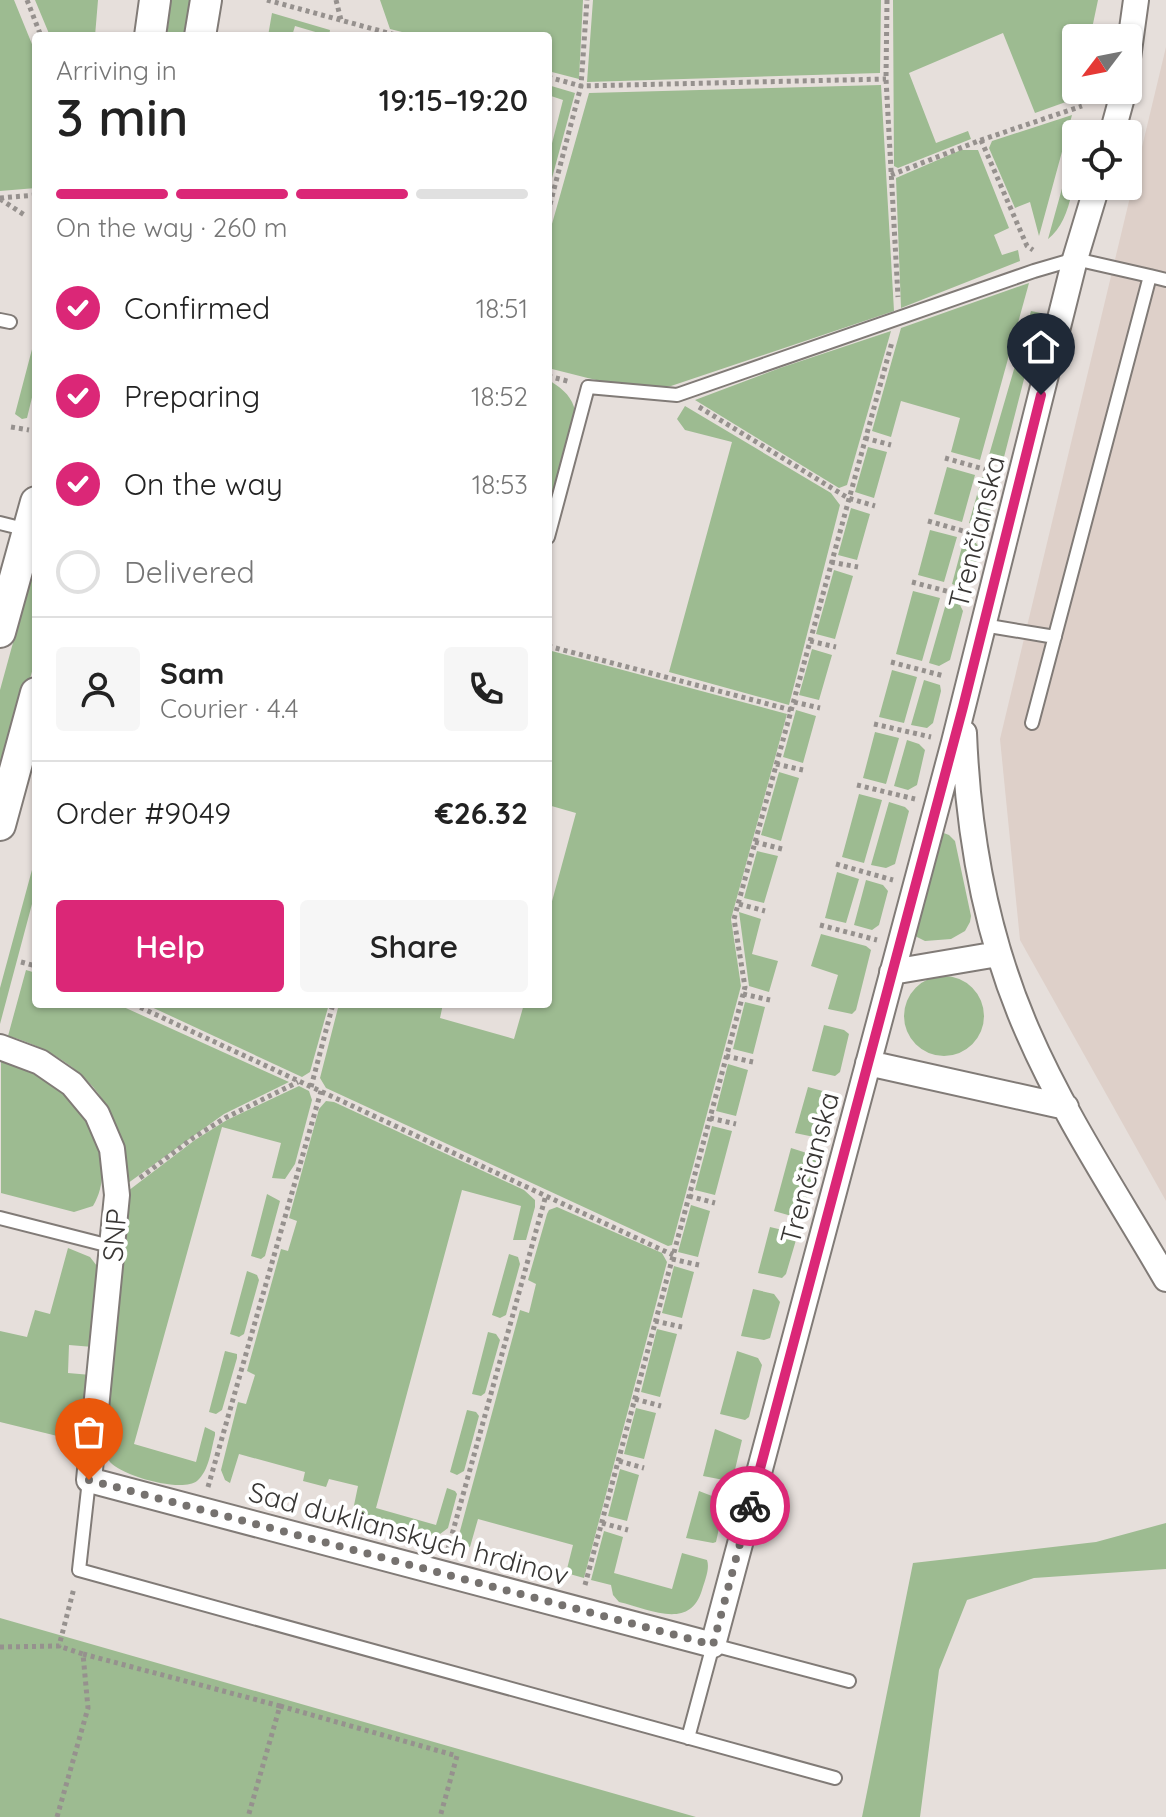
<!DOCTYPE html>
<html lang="en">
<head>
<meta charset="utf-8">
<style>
	body { margin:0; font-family:Quicksand,sans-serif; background:#f6f6f6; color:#222; height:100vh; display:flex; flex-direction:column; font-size:30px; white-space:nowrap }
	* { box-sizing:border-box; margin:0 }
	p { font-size:26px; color:#767676 }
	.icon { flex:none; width:44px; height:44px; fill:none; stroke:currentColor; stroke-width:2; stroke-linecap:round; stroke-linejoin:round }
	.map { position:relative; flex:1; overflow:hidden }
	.side { position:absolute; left:32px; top:32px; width:520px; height:976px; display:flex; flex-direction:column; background:#fff; border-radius:8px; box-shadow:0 2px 6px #0004 }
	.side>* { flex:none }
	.needle { width:52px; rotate:238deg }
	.buttons { position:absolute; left:1062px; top:24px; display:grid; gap:16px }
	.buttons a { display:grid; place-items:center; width:80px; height:80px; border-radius:8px; background:#fff; box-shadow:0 2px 6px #0004; font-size:40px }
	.pin { position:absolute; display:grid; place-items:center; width:68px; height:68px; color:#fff; margin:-82px -34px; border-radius:50% 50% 50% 0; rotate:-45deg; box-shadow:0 0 8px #0007 }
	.pin .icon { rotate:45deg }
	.courier { position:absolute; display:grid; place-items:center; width:80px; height:80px; margin:-40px; border:6px solid #db2777; border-radius:50%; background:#fff; color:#222; box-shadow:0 2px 10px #0007 }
	.head em { font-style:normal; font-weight:600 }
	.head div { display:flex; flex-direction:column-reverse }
	.head { display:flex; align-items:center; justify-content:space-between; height:136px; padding:0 24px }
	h1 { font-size:52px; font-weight:600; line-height:60px }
	.bar { display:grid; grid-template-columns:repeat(4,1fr); gap:12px 8px; align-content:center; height:96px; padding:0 24px }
	.bar i { height:10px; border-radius:6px; background:#e0e0e0 }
	.bar .current { background:#db2777 }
	.bar p { grid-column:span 4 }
	.line { display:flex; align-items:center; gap:20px; padding:0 24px; border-top:2px solid #e0e0e0 }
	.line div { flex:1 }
	.round { display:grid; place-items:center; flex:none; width:84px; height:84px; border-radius:8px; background:#f6f6f6 }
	ol { padding:0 24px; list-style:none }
	li { display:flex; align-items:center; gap:24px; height:88px }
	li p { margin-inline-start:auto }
	li .icon { padding:8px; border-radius:50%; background:#db2777; color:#fff; stroke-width:4 }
	li:last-child { color:#767676 }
	li i { width:44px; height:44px; border:4px solid #e0e0e0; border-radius:50% }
	.button { display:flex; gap:16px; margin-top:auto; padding:16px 24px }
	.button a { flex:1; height:92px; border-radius:8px; background:#db2777; color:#fff; font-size:32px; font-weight:600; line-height:92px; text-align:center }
	.button a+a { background:#f6f6f6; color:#222 }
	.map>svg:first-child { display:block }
</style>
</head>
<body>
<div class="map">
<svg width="1166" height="1817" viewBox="0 0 1166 1817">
	<rect width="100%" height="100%" fill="#e6dfdb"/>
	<path fill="#ded0c9" d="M 1166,47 L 1166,1201 L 1020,940 L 1000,739 Z"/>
	<path fill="#9dbb91" d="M 0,0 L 14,0 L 36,54 L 36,188 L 0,191 Z
		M 35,0 L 98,0 L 95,36 L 50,36 Z
		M 171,0 L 196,0 L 192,36 L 167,36 Z
		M 380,0 L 583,0 L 579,79 L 548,71 L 548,36 L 418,36 L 390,29 Z
		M 593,0 L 881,0 L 880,73 L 587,82 Z
		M 893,0 L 1098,0 L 1090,38 L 1076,38 L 1077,98 L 1035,113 L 1003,33 L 909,73 L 936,143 L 968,131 L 971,139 L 898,168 L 894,166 Z
		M 272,13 L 330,30 L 329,36 L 295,26 L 292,36 L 268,36 Z
		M 548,85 L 575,93 L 548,193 L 548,159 L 563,100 L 548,95 Z
		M 881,85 L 894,311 L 671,386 C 628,391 589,378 548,368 L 548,238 L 589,93 Z
		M 1072,115 L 1039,236 L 1030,202 L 1015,208 L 989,148 L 992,141 Z
		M 1076,138 C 1076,169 1074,219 1048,239 Z
		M 961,150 L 978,150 L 1009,228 L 994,235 L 1002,255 L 1018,250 L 1020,261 L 901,308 L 896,178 Z
		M 1029,283 L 980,460 L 951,452 L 960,418 L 901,401 L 891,437 L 872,431 L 901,328 Z
		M 1031,311 L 1041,313 L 1003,461 L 998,464 L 987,462 Z
		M 891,331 L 847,485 L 839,488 L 695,400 L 780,368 Z
		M 36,334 L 36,381 L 27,418 L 22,419 L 15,414 Z
		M 548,380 C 559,386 570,394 574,407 C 579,423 554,497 548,518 Z
		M 685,406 L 831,493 L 840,505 L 789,705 L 669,672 L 732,442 L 685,430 L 677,419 Z
		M 868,447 L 887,452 L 874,498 L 855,492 Z
		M 947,467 L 975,475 L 962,522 L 934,514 Z
		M 982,477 L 993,481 L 996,486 C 992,503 991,529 969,523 Z
		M 851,508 L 870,514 L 857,560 L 838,555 Z
		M 930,530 L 957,537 L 944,582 L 918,575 Z
		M 964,539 L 976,543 L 980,549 L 971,581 L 962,588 L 952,584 Z
		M 36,559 L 36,657 L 0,788 L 0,690 Z
		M 834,570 L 853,576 L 835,639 L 816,634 Z
		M 913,591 L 940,598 L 922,661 L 896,654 Z
		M 947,600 L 960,605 L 963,611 L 950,660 L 939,666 L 929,663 Z
		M 812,649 L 832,655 L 819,700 L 799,695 Z
		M 548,650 L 787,714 L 731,919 L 741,986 L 672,1245 L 668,1246 L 326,1088 L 320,1078 L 339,1004 L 443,1004 L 440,1018 L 514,1039 L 524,1004 L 548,1004 L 548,916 L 576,813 L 548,805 Z
		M 892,670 L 917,677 L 904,723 L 879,717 Z
		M 924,680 L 940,685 L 941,691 L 933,723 L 927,728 L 911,725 Z
		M 796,710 L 816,716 L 803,763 L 783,757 Z
		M 875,732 L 899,738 L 886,784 L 863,778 Z
		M 907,740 L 919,744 L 925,750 L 917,785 L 908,790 L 894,786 Z
		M 779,772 L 799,778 L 781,841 L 761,835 Z
		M 859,794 L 882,800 L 864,863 L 842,857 Z
		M 889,802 L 905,807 L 909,811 L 895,864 L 886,868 L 871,865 Z
		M 941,832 L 949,835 L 955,841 L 971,916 L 970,922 L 965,931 L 951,939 L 925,941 L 913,935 Z
		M 757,851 L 778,856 L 764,903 L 744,898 Z
		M 36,855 L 36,889 L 0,1024 L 0,988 Z
		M 837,872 L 859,879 L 846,923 L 825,918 Z
		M 866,880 L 883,885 L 888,891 L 879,925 L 872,930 L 854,925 Z
		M 739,912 L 761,919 L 752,954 L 778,961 L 769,992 L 749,986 Z
		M 821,934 L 866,946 L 871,950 L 856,1010 L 852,1014 L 828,1009 L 838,975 L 811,966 Z
		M 26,970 L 36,973 L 36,1004 L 117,1004 L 289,1082 L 224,1114 L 124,1186 C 123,1171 123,1156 120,1142 C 109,1085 59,1050 8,1036 Z
		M904 1016a40 40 0 1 1 80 0a40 40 0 1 1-80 0Z
		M 745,1002 L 765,1007 L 753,1054 L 733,1049 Z
		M 145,1004 L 329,1004 L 310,1072 L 302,1077 Z
		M 824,1025 L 844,1030 L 849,1034 L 840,1072 L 835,1076 L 812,1071 Z
		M 1,1060 C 15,1065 30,1069 43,1076 C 82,1100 120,1161 93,1206 L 74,1212 L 1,1193 Z
		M 728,1064 L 748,1070 L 736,1116 L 716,1111 Z
		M 299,1086 L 309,1091 L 312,1100 L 295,1164 L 285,1179 L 272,1178 L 281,1143 L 222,1127 L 134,1444 L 196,1462 L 205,1427 L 215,1432 L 215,1435 C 211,1450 209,1471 197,1481 C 182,1493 122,1476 110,1462 C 105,1455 104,1447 103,1438 L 124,1194 L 195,1140 L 227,1120 Z
		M 808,1087 L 830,1093 L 832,1096 L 823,1134 L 819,1138 L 795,1133 Z
		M 326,1101 L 334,1102 L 524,1190 L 535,1200 L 535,1207 L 526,1240 L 513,1240 L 521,1206 L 462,1190 L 376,1508 L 436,1525 L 447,1488 L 455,1491 L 457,1494 L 448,1528 L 436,1537 L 352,1515 L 358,1486 L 329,1479 L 326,1487 L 303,1481 L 305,1472 L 239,1454 L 230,1483 L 225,1480 L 221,1470 L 238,1402 L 246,1404 L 255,1375 L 247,1371 L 281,1249 L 288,1251 L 297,1221 L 289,1218 L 319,1109 Z
		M 712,1126 L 732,1131 L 715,1195 L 695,1190 Z
		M 791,1148 L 813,1155 L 817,1162 L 803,1212 L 795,1217 L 774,1211 Z
		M 267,1194 L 280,1201 L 265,1256 L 261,1259 L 251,1256 Z
		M 691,1205 L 710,1211 L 698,1257 L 678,1252 Z
		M 557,1207 L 662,1253 L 667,1262 L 584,1578 L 566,1573 L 573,1545 L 478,1519 L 470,1547 L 463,1544 L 460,1531 L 520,1310 L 529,1313 L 536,1284 L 528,1280 L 547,1214 L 549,1210 Z
		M 770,1227 L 791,1232 L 796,1240 L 786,1274 L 782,1278 L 758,1273 Z
		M 68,1248 L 90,1257 L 97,1266 L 93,1347 L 69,1345 L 68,1373 L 91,1375 L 86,1443 L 0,1422 L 0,1331 L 27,1337 L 35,1310 L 50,1314 Z
		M 509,1254 L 518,1257 L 520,1264 L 506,1315 L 500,1318 L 492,1315 Z
		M 674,1266 L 694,1272 L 682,1318 L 662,1313 Z
		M 247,1271 L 257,1275 L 259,1280 L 244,1334 L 239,1337 L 230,1334 Z
		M 753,1289 L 774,1294 L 780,1302 L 770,1338 L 764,1340 L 741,1336 Z
		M 657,1329 L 677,1334 L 660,1397 L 641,1392 Z
		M 488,1332 L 496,1334 L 500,1340 L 485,1393 L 481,1396 L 472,1394 Z
		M 225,1351 L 237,1354 L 237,1358 L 222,1410 L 216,1414 L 209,1412 Z
		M 737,1351 L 758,1358 L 762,1365 L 749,1417 L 745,1420 L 720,1414 Z
		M 636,1408 L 656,1413 L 644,1459 L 624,1454 Z
		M 467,1410 L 476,1412 L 479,1416 L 464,1471 L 457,1475 L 450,1472 Z
		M 715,1429 L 742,1440 L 733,1478 L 729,1481 L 703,1476 Z
		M 620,1469 L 639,1475 L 627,1521 L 608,1516 Z
		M 699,1491 L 725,1501 L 716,1542 L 713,1543 L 686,1538 Z
		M 1166,1523 L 1166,1569 L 1034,1578 L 967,1600 L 939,1670 L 920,1817 L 862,1817 L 913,1563 L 1096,1542 Z
		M 604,1531 L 623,1537 L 614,1573 L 672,1589 L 682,1553 L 707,1560 C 710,1569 705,1580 702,1590 C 690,1631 649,1609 619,1602 L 613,1595 L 611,1585 L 591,1580 Z
		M 0,1618 L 696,1817 L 0,1817 Z"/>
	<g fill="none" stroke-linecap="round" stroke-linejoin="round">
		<g stroke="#817b77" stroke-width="16">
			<path id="service" d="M 1150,276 L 1166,280
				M 0,320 L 10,322
				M 0,523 L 28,530
				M 548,537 L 588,387 L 677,395 L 1034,271 L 1075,259 L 1150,276 L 1032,723
				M 983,625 L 1055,637
				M 0,1218 L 114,1247
				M 89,1480 L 79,1570 L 835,1778
				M 688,1738 L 713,1645 L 849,1681"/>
		</g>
		<g stroke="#817b77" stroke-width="28">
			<path id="minor" d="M 1128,58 L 1136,0
				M 1112,134 L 1124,90
				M 964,733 C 968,834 986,936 1027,1030 C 1064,1116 1119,1198 1166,1279
				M 892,972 L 998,954
				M 0,1047 L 40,1062 L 72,1084 L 97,1114 L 112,1149 L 117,1195 L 89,1480 L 713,1645 L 954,742 L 1075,259 L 1097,186
				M 868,1063 L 1066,1107"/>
		</g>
		<g stroke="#817b77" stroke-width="34">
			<path id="tertiary" d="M 150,36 L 155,0
				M 200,36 L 206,0
				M 0,632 L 36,502
				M 0,825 L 36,693"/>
		</g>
		<path stroke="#96918e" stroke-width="5" stroke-dasharray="4 4" stroke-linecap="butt" d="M 27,0 L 41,36
			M 267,0 L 399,36
			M 336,0 L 341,20
			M 887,0 L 886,79 L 898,297
			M 548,77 L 581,86 L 886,79
			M 1086,91 L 1098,94
			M 981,140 L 1027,246 L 1033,250
			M 891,175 L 981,140 L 1082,106
			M 0,198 L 36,195
			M 0,199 L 26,216
			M 548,212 L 581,86 L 587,0
			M 548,376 L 571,382
			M 699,407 L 848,498 L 875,506
			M 11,427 L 29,430
			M 865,438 L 891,445
			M 945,458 L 994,472
			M 928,521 L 981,536
			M 831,562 L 858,567
			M 912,582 L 965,596
			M 810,641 L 836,647
			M 548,646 L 791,710
			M 891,662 L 944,676
			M 794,702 L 820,708
			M 874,724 L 931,737
			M 776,764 L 803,770
			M 857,785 L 915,799
			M 755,842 L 782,849
			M 836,864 L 893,880
			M 739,904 L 765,911
			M 820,925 L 877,940
			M 21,962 L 36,966
			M 743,994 L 770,1000
			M 133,1004 L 673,1255
			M 726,1056 L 753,1062
			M 311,1087 L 333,1004
			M 710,1118 L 736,1124
			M 140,1178 L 193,1138 L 225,1118 L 298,1082
			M 689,1196 L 715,1203
			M 672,1259 L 699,1265
			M 655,1321 L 682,1327
			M 635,1399 L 661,1406
			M 619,1461 L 644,1468
			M 208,1487 L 321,1091
			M 602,1523 L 628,1530
			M 448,1549 L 546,1195
			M 585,1585 L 745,987 L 734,919 L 892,342
			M 0,1647 L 59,1646 L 74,1588
			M 83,1654 L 280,1706 L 248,1817
			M 280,1706 L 457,1756 L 440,1817
			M 57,1817 L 88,1708 L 83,1654 L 59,1646"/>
		<use href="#service" stroke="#fff" stroke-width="12"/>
		<use href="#minor" stroke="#fff" stroke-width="24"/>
		<use href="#tertiary" stroke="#fff" stroke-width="30"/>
	</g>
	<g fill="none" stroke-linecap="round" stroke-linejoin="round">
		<path stroke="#76726f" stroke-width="8" stroke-dasharray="0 14.4" d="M 89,1480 L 713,1645 L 750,1506"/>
		<path stroke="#db2777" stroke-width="10" d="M 750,1506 L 963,707 L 1041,395"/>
	</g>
	<g text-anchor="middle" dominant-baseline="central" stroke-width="8" stroke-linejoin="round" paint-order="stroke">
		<g font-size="28" fill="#393735" stroke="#fff">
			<text transform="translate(976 532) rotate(-76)">Trenčianska</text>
			<text transform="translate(809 1168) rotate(-75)">Trenčianska</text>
			<text transform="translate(114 1235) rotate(-85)">SNP</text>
			<text transform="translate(409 1533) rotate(15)">Sad duklianskych hrdinov</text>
		</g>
	</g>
</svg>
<div class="buttons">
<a><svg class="needle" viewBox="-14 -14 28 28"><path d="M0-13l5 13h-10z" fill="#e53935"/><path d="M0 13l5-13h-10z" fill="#767676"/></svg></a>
<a><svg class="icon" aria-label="locate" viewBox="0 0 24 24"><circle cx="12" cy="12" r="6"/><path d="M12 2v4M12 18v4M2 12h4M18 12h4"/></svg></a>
</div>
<div class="pin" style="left:89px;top:1480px;background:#ea580c"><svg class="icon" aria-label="bag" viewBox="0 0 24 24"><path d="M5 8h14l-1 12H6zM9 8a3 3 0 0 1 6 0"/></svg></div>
<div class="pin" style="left:1041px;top:395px;background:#1f2937"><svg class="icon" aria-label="home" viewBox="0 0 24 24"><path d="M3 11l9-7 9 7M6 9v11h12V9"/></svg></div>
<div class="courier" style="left:750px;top:1506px"><svg class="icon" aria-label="bike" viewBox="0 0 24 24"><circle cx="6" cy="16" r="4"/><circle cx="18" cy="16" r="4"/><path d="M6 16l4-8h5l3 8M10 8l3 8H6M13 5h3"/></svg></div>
<section class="side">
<div class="head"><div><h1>3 min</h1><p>Arriving in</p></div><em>19:15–19:20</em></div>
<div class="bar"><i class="current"></i><i class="current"></i><i class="current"></i><i></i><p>On the way · 260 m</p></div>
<ol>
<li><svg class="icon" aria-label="check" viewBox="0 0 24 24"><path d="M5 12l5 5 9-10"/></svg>Confirmed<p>18:51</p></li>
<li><svg class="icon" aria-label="check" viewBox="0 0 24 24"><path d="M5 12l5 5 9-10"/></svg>Preparing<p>18:52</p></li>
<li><svg class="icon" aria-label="check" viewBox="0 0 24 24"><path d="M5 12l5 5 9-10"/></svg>On the way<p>18:53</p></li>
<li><i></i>Delivered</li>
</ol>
<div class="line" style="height:144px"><a class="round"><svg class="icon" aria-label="person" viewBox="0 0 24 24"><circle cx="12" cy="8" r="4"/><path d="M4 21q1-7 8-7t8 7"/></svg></a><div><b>Sam</b><p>Courier · 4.4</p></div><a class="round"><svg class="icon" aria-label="phone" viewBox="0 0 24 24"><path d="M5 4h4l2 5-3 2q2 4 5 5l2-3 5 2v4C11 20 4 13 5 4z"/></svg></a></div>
<div class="line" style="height:104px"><div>Order #9049</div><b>€26.32</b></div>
<div class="button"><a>Help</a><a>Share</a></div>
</section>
</div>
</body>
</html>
